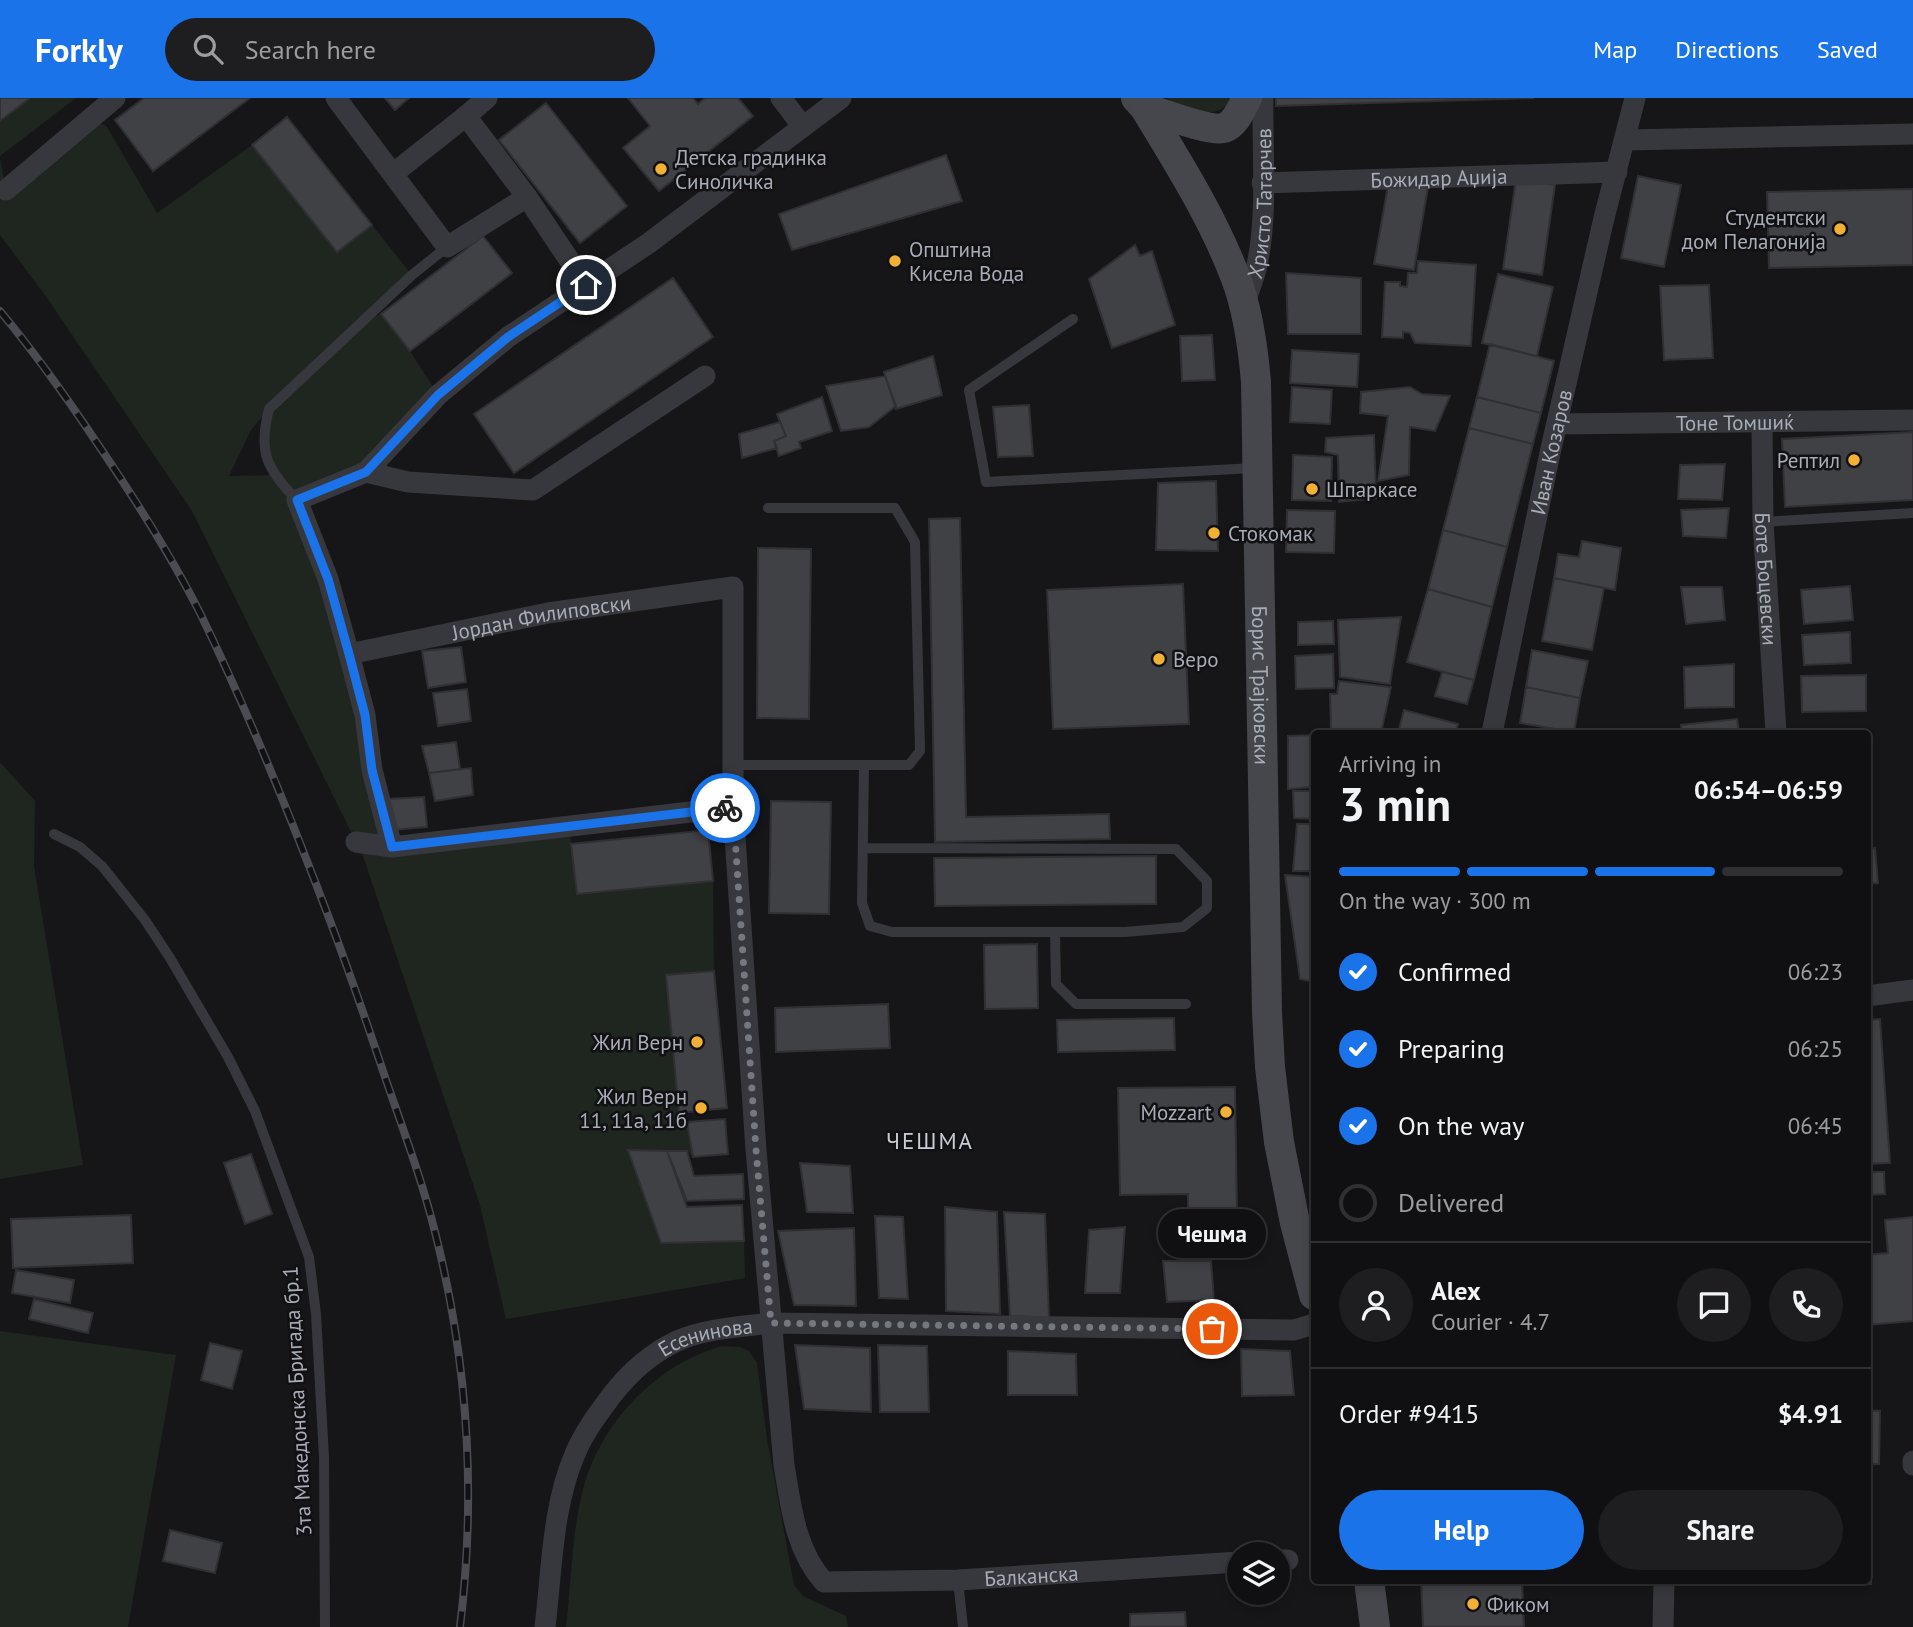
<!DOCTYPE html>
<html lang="en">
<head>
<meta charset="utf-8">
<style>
	body { margin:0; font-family:"PT Sans",sans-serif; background:#1e1e20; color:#f1f3f6; height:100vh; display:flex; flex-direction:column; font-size:26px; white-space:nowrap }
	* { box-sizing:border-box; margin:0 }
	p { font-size:23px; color:#9c9d9f }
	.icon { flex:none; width:38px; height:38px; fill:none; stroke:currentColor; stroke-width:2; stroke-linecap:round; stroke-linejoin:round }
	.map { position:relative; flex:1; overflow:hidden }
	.sheet { position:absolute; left:1311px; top:632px; width:560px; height:854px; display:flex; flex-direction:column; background:#101012; border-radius:7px; box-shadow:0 4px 10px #0003,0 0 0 2px #303032 }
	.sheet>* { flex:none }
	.tools { position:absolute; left:1227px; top:1444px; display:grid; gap:14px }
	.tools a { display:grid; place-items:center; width:63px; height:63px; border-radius:50%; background:#101012; box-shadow:0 4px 10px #0003,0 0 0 2px #303032; font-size:35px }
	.pin { position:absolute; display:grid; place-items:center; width:60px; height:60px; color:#fff; margin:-30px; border:4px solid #fff; border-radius:50%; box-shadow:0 2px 7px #0007 }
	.courier { position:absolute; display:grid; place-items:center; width:70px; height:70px; margin:-35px; border:5px solid #1a73e8; border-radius:50%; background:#fff; color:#222; box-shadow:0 2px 9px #0007 }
	.bubble { position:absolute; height:49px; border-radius:24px; background:#101012; box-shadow:0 4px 10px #0003,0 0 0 2px #303032; font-size:23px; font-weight:700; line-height:49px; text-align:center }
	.overview em { font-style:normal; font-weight:700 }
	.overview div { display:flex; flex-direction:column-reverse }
	.overview { display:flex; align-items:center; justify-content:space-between; height:119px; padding:0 28px }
	h1 { font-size:46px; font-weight:700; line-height:52px }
	.bar { display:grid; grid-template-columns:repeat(4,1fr); gap:10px 7px; align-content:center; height:84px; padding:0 28px }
	.bar i { height:9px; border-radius:5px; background:#303032 }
	.bar .active { background:#1a73e8 }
	.bar p { grid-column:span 4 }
	.line { display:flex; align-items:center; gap:18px; padding:0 28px; border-top:2px solid #303032 }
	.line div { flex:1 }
	.round { display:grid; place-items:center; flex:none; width:74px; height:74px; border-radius:37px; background:#1e1e20 }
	ol { padding:0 28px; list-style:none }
	li { display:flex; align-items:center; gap:21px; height:77px }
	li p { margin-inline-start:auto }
	li .icon { padding:7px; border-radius:50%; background:#1a73e8; color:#fff; stroke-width:4 }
	li:last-child { color:#9c9d9f }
	li i { width:38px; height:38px; border:4px solid #303032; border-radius:50% }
	.cta { display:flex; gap:14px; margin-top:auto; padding:14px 28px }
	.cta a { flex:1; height:80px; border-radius:42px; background:#1a73e8; color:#fff; font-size:28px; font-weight:700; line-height:80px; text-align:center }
	.cta a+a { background:#1e1e20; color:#f1f3f6 }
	header { display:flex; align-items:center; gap:42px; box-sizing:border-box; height:98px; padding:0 35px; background:#1a73e8; color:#fff }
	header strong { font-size:33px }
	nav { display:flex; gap:38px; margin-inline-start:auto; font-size:24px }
	.search { width:490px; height:63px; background:#1e1e20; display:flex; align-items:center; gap:18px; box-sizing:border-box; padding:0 24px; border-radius:38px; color:#9c9d9f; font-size:26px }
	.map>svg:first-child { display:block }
</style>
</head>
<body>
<header>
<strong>Forkly</strong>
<div class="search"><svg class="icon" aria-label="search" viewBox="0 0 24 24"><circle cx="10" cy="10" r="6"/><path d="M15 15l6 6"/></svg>Search here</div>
<nav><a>Map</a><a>Directions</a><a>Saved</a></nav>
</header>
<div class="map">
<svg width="1913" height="1529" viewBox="0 0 1913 1529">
	<rect width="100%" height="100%" fill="#161618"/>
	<path fill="#1e261f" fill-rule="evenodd" d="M 30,0 L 76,0 L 0,58 L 0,23 Z
		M 1167,0 L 1233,0 C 1218,24 1186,15 1167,0 Z
		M 92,19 L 107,29 L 157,115 L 252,47 L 337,154 L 372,127 L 412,177 L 366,221 L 381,216 L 410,253 L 438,297 L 366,374 L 297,402 L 392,749 L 569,728 L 577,796 L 713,783 L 714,873 L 667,877 L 679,1014 L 687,1024 L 693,1059 L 687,1053 L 628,1052 L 661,1145 L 744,1143 L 745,1180 L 506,1221 L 480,1107 L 363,758 L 192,413 L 47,200 L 0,137 L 0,61 L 6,91 ZM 268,312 L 268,366 L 273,377 L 229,378 L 251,332 Z
		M 0,664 L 35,703 L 34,768 L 83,1067 L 0,1081 Z
		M 0,1233 L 176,1257 L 128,1529 L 0,1529 Z
		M 722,1248 L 740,1249 L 749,1253 L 757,1265 L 767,1341 L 794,1487 L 803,1498 L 846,1518 L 848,1529 L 566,1529 C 571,1486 572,1433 583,1391 C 601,1325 655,1267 722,1248 Z"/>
	<path fill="#404145" stroke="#303034" stroke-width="2" d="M 0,0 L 30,0 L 0,23 Z
		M 144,0 L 250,0 L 153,73 L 115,22 Z
		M 385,0 L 409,0 L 395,12 Z
		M 628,0 L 693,0 L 698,6 L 705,0 L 738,0 L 753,18 L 659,93 L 623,50 L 650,28 Z
		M 1276,0 L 1534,0 L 1276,8 Z
		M 546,5 L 627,108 L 580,145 L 499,42 Z
		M 287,19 L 372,127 L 337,154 L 252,47 Z
		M 946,57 L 962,103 L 792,152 L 779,116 Z
		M 1638,78 L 1681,87 L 1664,169 L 1621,160 Z
		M 1516,81 L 1555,87 L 1542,177 L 1503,171 Z
		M 1389,82 L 1428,89 L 1414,172 L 1374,166 Z
		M 1913,91 L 1913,167 L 1769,170 L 1767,94 Z
		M 483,138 L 512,175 L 410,253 L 381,216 Z
		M 1135,147 L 1140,158 L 1152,153 L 1175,227 L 1112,250 L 1089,181 Z
		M 1418,163 L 1476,167 L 1471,248 L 1415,245 L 1410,235 L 1403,234 L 1403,240 L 1382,239 L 1385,184 L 1400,184 L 1400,188 L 1407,189 L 1408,175 L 1417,175 Z
		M 1286,175 L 1361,180 L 1361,236 L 1288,236 Z
		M 1498,176 L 1553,189 L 1537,258 L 1482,245 Z
		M 673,180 L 713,239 L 514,375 L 474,316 Z
		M 1709,187 L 1713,260 L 1664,262 L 1660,188 Z
		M 1212,237 L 1215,282 L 1182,283 L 1180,238 Z
		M 1490,246 L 1554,263 L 1541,315 L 1477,299 Z
		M 1292,252 L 1359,256 L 1357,289 L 1290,285 Z
		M 933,258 L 942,297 L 896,311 L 884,274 Z
		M 885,278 L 896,308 L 869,329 L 841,333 L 826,288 Z
		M 1292,289 L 1332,292 L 1330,326 L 1290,324 Z
		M 1410,289 L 1422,296 L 1450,298 L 1435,333 L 1410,329 L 1409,377 L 1378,383 L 1388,318 L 1360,315 L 1361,294 Z
		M 822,299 L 832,333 L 799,344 L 801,350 L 779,358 L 774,343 L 786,338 L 777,316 Z
		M 1477,299 L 1541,315 L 1533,346 L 1469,330 Z
		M 1029,307 L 1033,358 L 998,359 L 993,309 Z
		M 780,324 L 786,338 L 774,343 L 777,350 L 742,360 L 739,336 Z
		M 1469,330 L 1533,346 L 1507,449 L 1443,432 Z
		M 1913,334 L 1913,402 L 1785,409 L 1782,341 Z
		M 1374,337 L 1376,400 L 1339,404 L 1338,357 L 1325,354 L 1326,340 Z
		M 1293,357 L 1332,359 L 1331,403 L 1292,402 Z
		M 1725,366 L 1722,402 L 1678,401 L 1680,367 Z
		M 1216,383 L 1218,453 L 1156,452 L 1158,385 Z
		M 1729,410 L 1726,440 L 1683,438 L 1681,412 Z
		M 1287,412 L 1335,413 L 1334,455 L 1286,454 Z
		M 960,420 L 966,719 L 1109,716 L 1110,741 L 935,744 L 929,421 Z
		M 1443,432 L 1507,449 L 1492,509 L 1428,491 Z
		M 1582,443 L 1621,450 L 1615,492 L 1554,480 L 1558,456 L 1579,459 Z
		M 758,450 L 811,451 L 809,621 L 757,620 Z
		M 1554,480 L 1604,490 L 1592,552 L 1542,543 Z
		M 1183,486 L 1189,626 L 1053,631 L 1047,492 Z
		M 1850,488 L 1853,522 L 1804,526 L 1801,492 Z
		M 1681,489 L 1722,489 L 1725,522 L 1686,526 Z
		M 1428,491 L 1492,509 L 1474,582 L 1407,564 Z
		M 1401,519 L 1390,586 L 1340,579 L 1338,522 Z
		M 1333,523 L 1334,546 L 1298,547 L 1298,524 Z
		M 1850,534 L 1851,565 L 1804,567 L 1802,537 Z
		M 461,549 L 466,584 L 428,590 L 422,553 Z
		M 1532,552 L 1588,563 L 1580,600 L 1526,589 Z
		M 1333,556 L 1334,590 L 1296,591 L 1295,558 Z
		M 1734,566 L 1734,609 L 1685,610 L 1684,569 Z
		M 1442,574 L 1474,582 L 1467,606 L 1435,598 Z
		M 1866,577 L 1866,613 L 1802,614 L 1801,578 Z
		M 1339,583 L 1391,589 L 1381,635 L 1348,635 L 1331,632 L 1330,596 L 1337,596 Z
		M 1526,589 L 1580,600 L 1574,634 L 1520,625 Z
		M 467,591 L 471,623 L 438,628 L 433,595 Z
		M 1404,612 L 1458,626 L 1456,635 L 1398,635 Z
		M 1737,621 L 1739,635 L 1682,635 L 1681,627 Z
		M 1314,637 L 1314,689 L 1288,691 L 1288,638 Z
		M 456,644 L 460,671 L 429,675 L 422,648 Z
		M 471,670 L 473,697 L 435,703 L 429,675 Z
		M 1293,693 L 1314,693 L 1314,721 L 1294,720 Z
		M 424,699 L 427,729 L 393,732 L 387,701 Z
		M 771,703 L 831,704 L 829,816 L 769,815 Z
		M 1297,726 L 1314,726 L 1314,773 L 1293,773 Z
		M 708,732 L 713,783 L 577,796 L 571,746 Z
		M 1875,750 L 1878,785 L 1867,786 L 1867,751 Z
		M 1156,758 L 1156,806 L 935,808 L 934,760 Z
		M 1285,777 L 1314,779 L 1314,884 L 1300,881 Z
		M 1037,846 L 1038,910 L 985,911 L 984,847 Z
		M 714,873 L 727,1010 L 679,1015 L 666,877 Z
		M 888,906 L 890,950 L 776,954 L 775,910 Z
		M 1174,920 L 1175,952 L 1058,954 L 1057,922 Z
		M 1880,921 L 1890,1065 L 1867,1066 L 1867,922 Z
		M 1235,989 L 1237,1118 L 1188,1119 L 1188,1096 L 1120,1097 L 1118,990 Z
		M 725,1021 L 728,1056 L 693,1059 L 687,1024 Z
		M 628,1052 L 667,1053 L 687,1109 L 742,1107 L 744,1143 L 661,1145 Z
		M 667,1053 L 687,1053 L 694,1078 L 743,1076 L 744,1101 L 687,1103 Z
		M 251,1056 L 272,1116 L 245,1126 L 224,1065 Z
		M 800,1065 L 850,1068 L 853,1115 L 807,1114 Z
		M 1867,1074 L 1884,1074 L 1885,1096 L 1867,1097 Z
		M 945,1109 L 997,1114 L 1000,1216 L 946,1213 Z
		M 1004,1114 L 1045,1116 L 1049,1220 L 1010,1218 Z
		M 131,1117 L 133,1165 L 13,1170 L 11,1121 Z
		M 875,1118 L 903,1119 L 908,1201 L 879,1200 Z
		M 1913,1119 L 1913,1223 L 1867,1227 L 1867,1157 L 1888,1155 L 1885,1122 Z
		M 1125,1129 L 1120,1195 L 1085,1195 L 1089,1132 Z
		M 854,1130 L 856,1208 L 794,1207 L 778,1133 Z
		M 1163,1163 L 1211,1163 L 1214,1202 L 1167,1204 Z
		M 16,1172 L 74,1182 L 70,1205 L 12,1195 Z
		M 34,1201 L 93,1215 L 88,1235 L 29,1221 Z
		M 210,1245 L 242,1253 L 232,1291 L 201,1282 Z
		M 795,1247 L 870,1250 L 871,1314 L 804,1311 Z
		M 878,1247 L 927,1248 L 929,1314 L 880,1314 Z
		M 1241,1251 L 1290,1253 L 1294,1297 L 1242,1298 Z
		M 1008,1253 L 1076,1256 L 1077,1297 L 1008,1297 Z
		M 1867,1312 L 1880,1313 L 1879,1366 L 1867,1366 Z
		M 170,1432 L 222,1445 L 215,1475 L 163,1463 Z
		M 1867,1440 L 1871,1440 L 1871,1486 L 1823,1486 L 1823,1482 L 1867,1482 Z
		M 1421,1482 L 1522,1482 L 1524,1529 L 1423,1529 Z
		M 1185,1514 L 1186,1529 L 1130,1529 L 1130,1516 Z"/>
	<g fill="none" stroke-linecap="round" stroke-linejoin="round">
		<path stroke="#37383d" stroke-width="10" d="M 1073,221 L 969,292 L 986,384 L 1255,370
			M 297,402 C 266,371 258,353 269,311 L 412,177 L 447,149
			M 1763,424 L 1913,415
			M 732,667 L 909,667 L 920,653 L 915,444 L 895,410 L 768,410
			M 54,736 L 80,749 L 102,768 L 145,822 L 170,860 L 228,959 L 255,1013 L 309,1159 L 316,1216 L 324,1359 L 325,1529
			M 863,750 L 1176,751 L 1207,783 L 1207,810 L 1183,829 L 1125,834 L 892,834 L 870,828 L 862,805 L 864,667
			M 1055,834 L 1056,886 L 1076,906 L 1186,906
			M 958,1482 L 963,1529"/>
		<g stroke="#37383d" stroke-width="21">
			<path d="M 336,0 L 447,149 L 527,99"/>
			<path d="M 781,0 L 803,29"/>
			<path d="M 466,18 L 487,0"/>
			<path d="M 1626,42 L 1913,36"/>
			<path d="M 394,75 L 466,18 L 527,99 L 586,187"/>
			<path id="s1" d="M 1262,85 L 1617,74"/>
			<path d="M 6,92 L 115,0"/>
			<path id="s2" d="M 1244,208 C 1248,194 1254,181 1257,167 C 1268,117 1262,52 1263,0"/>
			<path id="s3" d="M 1762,325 L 1763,424 L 1776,635"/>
			<path id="s4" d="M 1557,326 L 1913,322"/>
			<path d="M 366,374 L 408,384 L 533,392 L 705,278"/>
			<path id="s5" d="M 349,556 L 548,515 L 733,489 L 733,709 L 756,1052 L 784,1367 C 791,1408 795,1452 824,1484 L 958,1482 L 1239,1464"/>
			<path id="s6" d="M 1492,635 L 1550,355 L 1604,120 L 1635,0"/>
			<path d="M 356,744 L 392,749 L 733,709"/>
			<path d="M 392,749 L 372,672 L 365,617 L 349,556 L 328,481 L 297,402 L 366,374 L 438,297 L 508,239 L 649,145 L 841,0"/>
			<path d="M 1867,898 L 1913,892"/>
			<path d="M 1913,1363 L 1913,1367"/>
			<path d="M 1278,1462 L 1288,1462"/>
			<path id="s7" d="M 545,1529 C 552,1472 552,1409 575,1356 C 584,1334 598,1316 612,1297 C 629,1275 652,1255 677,1243 C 707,1230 740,1229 771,1225 L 1294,1232 L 1314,1226"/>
			<path d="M 1663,1529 L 1664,1482"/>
		</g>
		<g stroke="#45474d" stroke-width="30">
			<path id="s8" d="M 1136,0 L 1145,10 C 1178,65 1212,118 1235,178 C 1248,211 1253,249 1256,284 L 1267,914 L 1270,969 L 1279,1044 L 1295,1125 L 1314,1197"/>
			<path d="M 1145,10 C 1161,15 1211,34 1224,30 C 1236,26 1242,9 1247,0"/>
			<path d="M 1369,1482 L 1375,1529"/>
		</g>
		<g stroke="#4a4c52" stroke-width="8">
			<path id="rail" d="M 0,213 C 35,255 67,300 97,345 C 135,401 171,457 201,517 C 249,616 290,717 329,820 C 349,873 368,928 386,982 C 404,1034 423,1085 436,1138 C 468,1266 476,1399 460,1529"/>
		</g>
		<use href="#rail" stroke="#111113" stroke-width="5" stroke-dasharray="16" stroke-linecap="butt"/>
	</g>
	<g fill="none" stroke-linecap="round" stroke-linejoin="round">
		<path stroke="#757880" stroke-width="7" stroke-dasharray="0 12.6" d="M 725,710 L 733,709 L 756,1052 L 771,1225 L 1212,1231"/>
		<path stroke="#1a73e8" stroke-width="9" d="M 586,187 L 508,239 L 438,297 L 366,374 L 297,402 L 328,481 L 349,556 L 365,617 L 372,672 L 392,749 L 725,710"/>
	</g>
	<g fill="#f2b134" stroke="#111113" stroke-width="2.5">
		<circle cx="661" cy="71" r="7"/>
		<circle cx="1840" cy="131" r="7"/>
		<circle cx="895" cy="163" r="7"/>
		<circle cx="1854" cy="362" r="7"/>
		<circle cx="1312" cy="391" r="7"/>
		<circle cx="1214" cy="435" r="7"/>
		<circle cx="1159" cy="561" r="7"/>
		<circle cx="697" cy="944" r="7"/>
		<circle cx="701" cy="1010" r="7"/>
		<circle cx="1226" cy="1014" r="7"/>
		<circle cx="1473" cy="1506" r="7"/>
	</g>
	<g text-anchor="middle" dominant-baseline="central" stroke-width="5" stroke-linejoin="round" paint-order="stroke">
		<g font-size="21" fill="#a8adb8" stroke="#111113" text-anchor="start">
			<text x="675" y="59">Детска градинка<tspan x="675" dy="24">Синоличка</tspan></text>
			<text x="1826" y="119" text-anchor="end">Студентски<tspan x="1826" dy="24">дом Пелагонија</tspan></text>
			<text x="909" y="151">Општина<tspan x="909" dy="24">Кисела Вода</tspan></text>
			<text x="1840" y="362" text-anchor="end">Рептил</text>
			<text x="1326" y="391">Шпаркасе</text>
			<text x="1228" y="435">Стокомак</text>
			<text x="1173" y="561">Веро</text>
			<text x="683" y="944" text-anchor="end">Жил Верн</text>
			<text x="687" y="998" text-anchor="end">Жил Верн<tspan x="687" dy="24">11, 11а, 11б</tspan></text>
			<text x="1212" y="1014" text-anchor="end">Mozzart</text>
			<text x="1487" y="1506">Фиком</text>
		</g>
		<g font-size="21" fill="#a8adb8" stroke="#111113">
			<text stroke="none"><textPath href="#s1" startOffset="177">Божидар Аџија</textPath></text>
			<text stroke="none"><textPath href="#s2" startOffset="105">Христо Татарчев</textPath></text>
			<text stroke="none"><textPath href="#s4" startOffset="178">Тоне Томшиќ</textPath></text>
			<text stroke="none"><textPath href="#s6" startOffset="287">Иван Козаров</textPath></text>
			<text stroke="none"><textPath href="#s3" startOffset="156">Боте Боцевски</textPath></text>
			<text stroke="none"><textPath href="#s5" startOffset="196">Јордан Филиповски</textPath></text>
			<text stroke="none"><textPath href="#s8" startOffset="616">Борис Трајковски</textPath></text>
			<text stroke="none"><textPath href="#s7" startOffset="360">Есенинова</textPath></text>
			<text transform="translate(297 1303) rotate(-93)">3та Македонска Бригада бр.1</text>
			<text stroke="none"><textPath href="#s5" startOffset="1603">Балканска</textPath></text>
		</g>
		<g font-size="23" letter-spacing="2" fill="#c9ccd4" stroke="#111113">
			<text x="930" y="1042">ЧЕШМА</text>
		</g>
	</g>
</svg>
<div class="tools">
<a><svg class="icon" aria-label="layers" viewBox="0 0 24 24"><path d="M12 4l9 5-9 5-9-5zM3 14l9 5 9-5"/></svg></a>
</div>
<div class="pin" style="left:1212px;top:1231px;background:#ea580c"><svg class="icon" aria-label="bag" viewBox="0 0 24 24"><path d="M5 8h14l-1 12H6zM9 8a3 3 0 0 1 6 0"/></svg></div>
<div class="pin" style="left:586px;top:187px;background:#1f2937"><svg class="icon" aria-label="home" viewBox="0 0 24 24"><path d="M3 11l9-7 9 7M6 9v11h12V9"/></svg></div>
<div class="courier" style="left:725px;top:710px"><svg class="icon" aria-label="bike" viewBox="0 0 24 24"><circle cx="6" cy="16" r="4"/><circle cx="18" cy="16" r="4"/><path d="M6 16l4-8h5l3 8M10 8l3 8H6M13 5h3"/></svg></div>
<div class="bubble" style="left:1158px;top:1111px;width:108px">Чешма</div>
<section class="sheet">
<div class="overview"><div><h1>3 min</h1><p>Arriving in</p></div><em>06:54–06:59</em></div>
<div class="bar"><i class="active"></i><i class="active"></i><i class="active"></i><i></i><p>On the way · 300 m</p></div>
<ol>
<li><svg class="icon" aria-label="check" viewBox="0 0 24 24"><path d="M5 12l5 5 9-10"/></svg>Confirmed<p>06:23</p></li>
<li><svg class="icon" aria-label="check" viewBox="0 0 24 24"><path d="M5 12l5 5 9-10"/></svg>Preparing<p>06:25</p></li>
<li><svg class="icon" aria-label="check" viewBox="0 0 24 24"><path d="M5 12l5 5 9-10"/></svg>On the way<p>06:45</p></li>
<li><i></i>Delivered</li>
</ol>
<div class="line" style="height:126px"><a class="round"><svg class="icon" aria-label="person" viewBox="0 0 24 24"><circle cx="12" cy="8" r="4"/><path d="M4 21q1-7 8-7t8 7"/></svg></a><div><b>Alex</b><p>Courier · 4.7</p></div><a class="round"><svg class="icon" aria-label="chat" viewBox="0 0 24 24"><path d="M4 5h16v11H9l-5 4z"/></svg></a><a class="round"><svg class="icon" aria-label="phone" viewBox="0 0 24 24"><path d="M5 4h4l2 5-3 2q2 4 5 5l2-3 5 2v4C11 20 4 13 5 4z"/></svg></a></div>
<div class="line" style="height:91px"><div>Order #9415</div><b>$4.91</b></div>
<div class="cta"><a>Help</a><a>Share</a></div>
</section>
</div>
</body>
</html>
